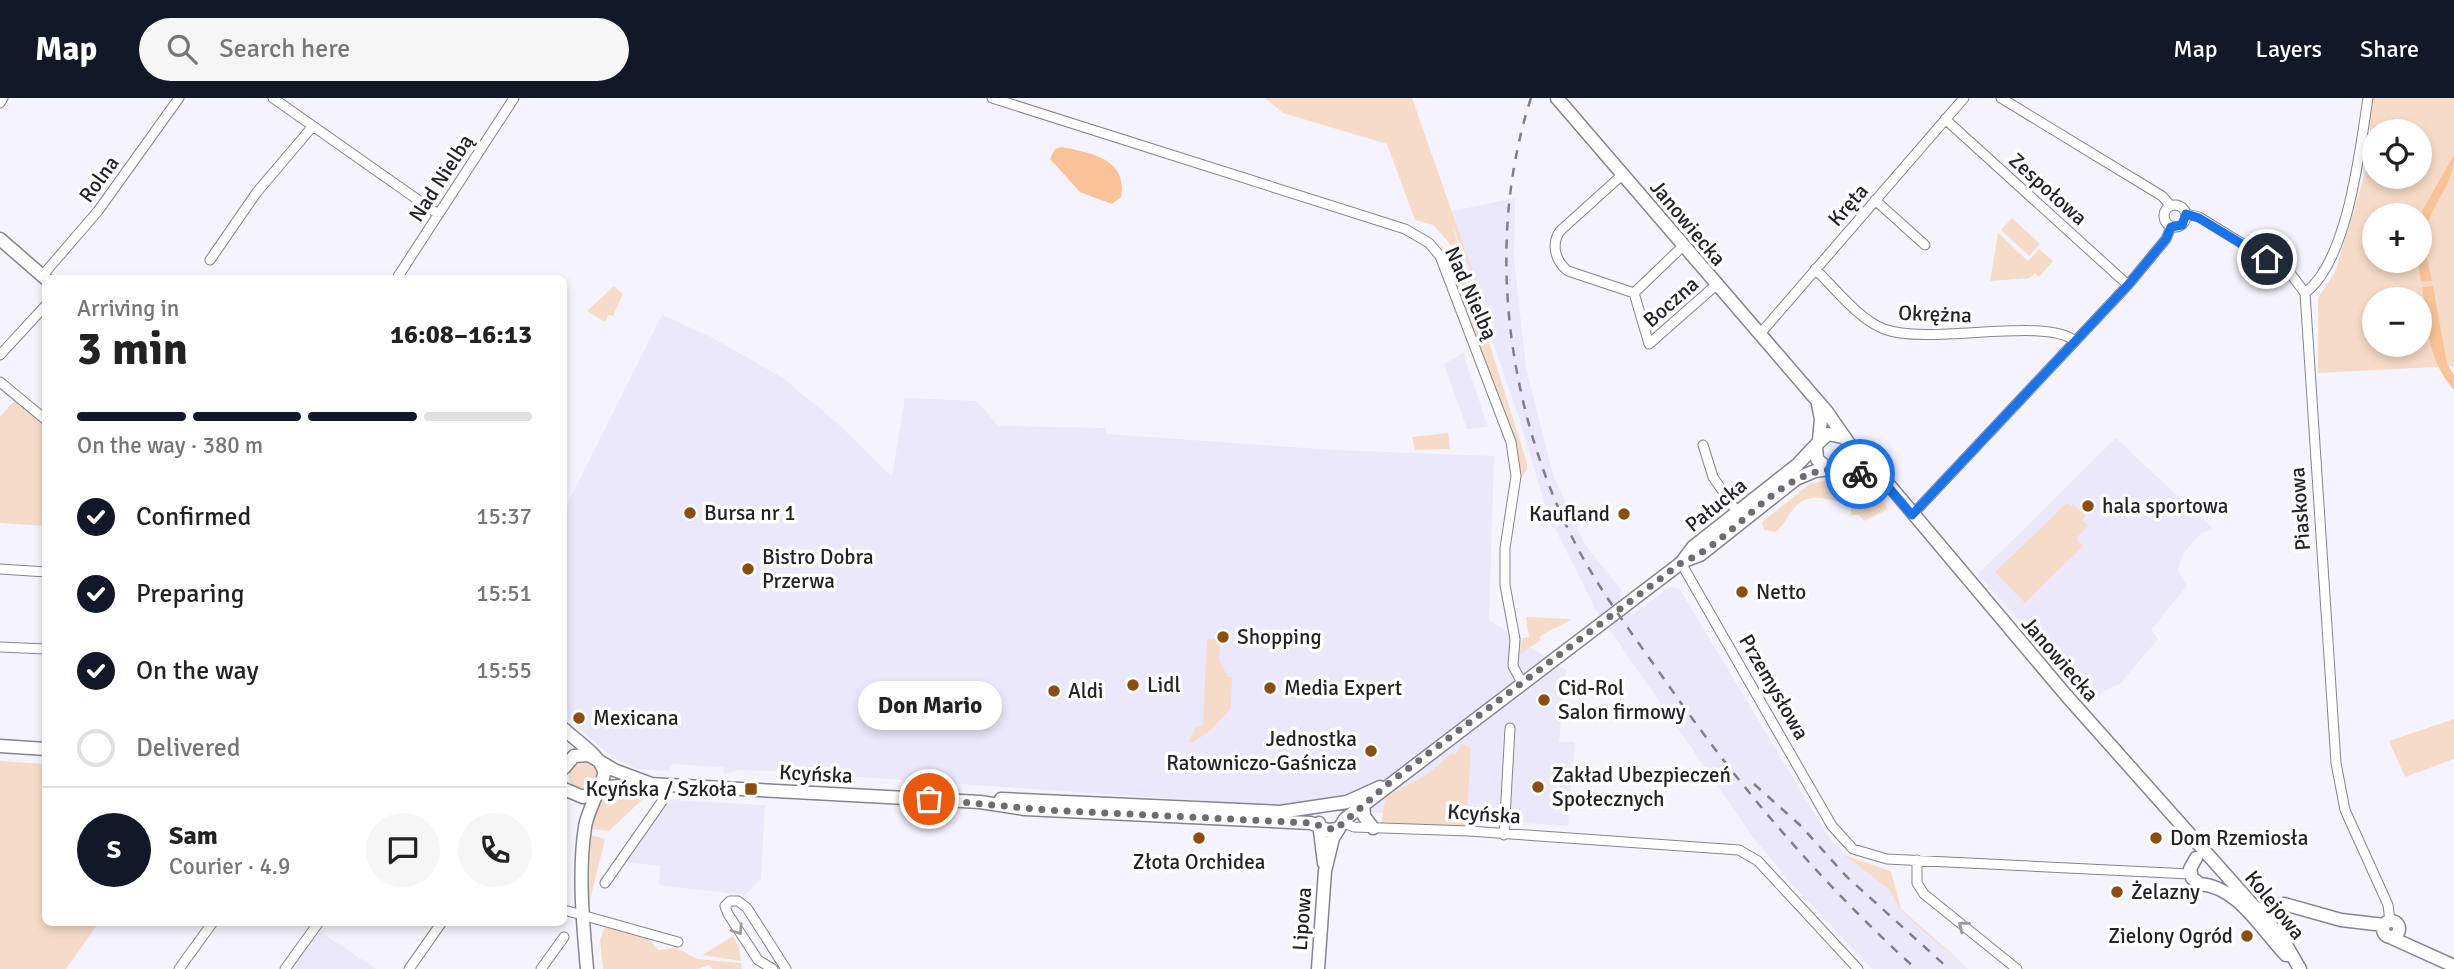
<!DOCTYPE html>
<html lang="en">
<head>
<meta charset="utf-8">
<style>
	body { margin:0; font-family:Signika,sans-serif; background:#f6f6f6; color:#222; height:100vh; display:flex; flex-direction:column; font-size:26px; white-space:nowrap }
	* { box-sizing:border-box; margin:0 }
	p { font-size:23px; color:#767676 }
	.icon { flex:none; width:38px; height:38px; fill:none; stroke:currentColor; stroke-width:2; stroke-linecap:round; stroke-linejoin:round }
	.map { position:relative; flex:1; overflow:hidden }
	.details { position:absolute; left:42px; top:177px; width:525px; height:651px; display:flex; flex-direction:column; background:#fff; border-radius:10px; box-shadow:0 4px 10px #0003 }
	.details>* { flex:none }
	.fabs { position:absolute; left:2362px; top:21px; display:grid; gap:14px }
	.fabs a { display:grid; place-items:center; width:70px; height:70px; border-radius:50%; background:#fff; box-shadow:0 4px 10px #0003; font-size:35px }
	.pin { position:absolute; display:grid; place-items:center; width:60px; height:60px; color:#fff; margin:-30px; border:4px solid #fff; border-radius:50%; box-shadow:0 2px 7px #0007 }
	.courier { position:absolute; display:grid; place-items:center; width:70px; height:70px; margin:-35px; border:5px solid #1a73e8; border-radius:50%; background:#fff; color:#222; box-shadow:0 2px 9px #0007 }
	.bubble { position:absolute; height:49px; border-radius:24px; background:#fff; box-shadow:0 4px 10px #0003; font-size:23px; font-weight:700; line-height:49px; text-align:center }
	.headline em { font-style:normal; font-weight:700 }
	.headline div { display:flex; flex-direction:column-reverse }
	.headline { display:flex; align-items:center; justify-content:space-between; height:119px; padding:0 35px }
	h1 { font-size:46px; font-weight:700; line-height:52px }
	.bar { display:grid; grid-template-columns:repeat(4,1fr); gap:10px 7px; align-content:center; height:84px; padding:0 35px }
	.bar i { height:9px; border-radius:5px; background:#e0e0e0 }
	.bar .current { background:#111827 }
	.bar p { grid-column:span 4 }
	.line { display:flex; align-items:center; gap:18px; padding:0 35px; border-top:2px solid #e0e0e0 }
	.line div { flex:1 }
	.round { display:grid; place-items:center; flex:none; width:74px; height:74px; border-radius:37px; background:#f6f6f6 }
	ol { padding:0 35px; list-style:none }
	li { display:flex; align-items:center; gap:21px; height:77px }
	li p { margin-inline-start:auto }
	li .icon { padding:7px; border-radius:50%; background:#111827; color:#fff; stroke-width:4 }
	li:last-child { color:#767676 }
	li i { width:38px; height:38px; border:4px solid #e0e0e0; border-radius:50% }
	header { display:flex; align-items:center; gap:42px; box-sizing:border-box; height:98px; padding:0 35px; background:#111827; color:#fff }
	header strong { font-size:33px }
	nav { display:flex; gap:38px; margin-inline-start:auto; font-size:24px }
	.search { width:490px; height:63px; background:#f6f6f6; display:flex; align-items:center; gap:18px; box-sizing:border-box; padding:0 24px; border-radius:38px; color:#767676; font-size:26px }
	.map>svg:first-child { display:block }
</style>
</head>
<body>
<header>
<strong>Map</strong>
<div class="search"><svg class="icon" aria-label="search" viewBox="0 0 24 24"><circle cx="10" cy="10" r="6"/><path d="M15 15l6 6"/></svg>Search here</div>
<nav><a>Map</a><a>Layers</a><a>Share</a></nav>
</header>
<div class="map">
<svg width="2454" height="871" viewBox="0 0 2454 871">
	<rect width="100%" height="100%" fill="#f5f4fe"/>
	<path fill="#eae8fa" d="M 1515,100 L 1514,161 L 1526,270 L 1553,377 L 1584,445 L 1622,493 L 1619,496 L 1632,517 L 1670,489 L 1679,490 L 1831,743 L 1889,791 L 1899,810 L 1968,871 L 1873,871 L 1863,862 L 1789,783 L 1753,739 L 1596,512 L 1548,417 L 1520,323 L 1448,114 Z
		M 662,217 L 711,239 L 783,280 L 836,324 L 892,379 L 905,300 L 977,303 L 998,328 L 1105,330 L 1107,336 L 1333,352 L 1494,358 L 1489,522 L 1566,572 L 1559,644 L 1575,644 L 1568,728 L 774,673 L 738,672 L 724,676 L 723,669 L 672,666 L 668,673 L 637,671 L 613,660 L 564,617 L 564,413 Z
		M 1463,255 L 1488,329 L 1467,331 L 1444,266 Z
		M 2116,340 L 2213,431 L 2202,435 L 2183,455 L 2178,472 L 2187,488 L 2151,532 L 2158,541 L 2120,586 L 2104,593 L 2091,606 L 1978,476 Z
		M 670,702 L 765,707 L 761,781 L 745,797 L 659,787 L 660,768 L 626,764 Z
		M 311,834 L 322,835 L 376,871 L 285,871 Z"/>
	<path fill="#f6dcc8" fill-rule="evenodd" d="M 1265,0 L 1412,0 L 1481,197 L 1452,127 L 1527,365 L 1527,372 L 1519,382 L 1518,352 L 1505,315 L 1440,147 L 1459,162 C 1457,153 1440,134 1433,127 L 1415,122 L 1387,46 L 1283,15 Z
		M 2370,0 L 2454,0 L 2454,268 L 2318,275 L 2318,200 L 2335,174 L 2370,59 ZM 2375,33 L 2420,33 L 2420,79 L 2375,79 ZM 2375,117 L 2420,117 L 2420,163 L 2375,163 ZM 2375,201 L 2420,201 L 2420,247 L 2375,247 Z
		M 2012,120 L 2040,146 L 2029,158 L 2001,132 Z
		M 1998,135 L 2028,163 L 2039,151 L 2053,163 L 2039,179 L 2035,175 L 2030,180 L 1990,183 Z
		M 614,188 L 623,196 L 613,218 L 608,217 L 605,224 L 587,213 Z
		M 15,302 L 45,328 L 45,428 L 0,425 L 0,319 Z
		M 1448,335 L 1450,351 L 1415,352 L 1412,339 Z
		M 1826,383 C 1851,383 1876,387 1888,411 L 1864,423 L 1859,417 L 1851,417 L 1851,406 C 1836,405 1812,391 1796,408 C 1787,417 1786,426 1775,434 L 1764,432 L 1762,424 L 1811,385 Z
		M 2067,405 L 2071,408 L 2073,406 L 2086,418 L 2082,422 L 2088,428 L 2076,440 L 2083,448 L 2025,505 L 1995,474 Z
		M 1526,519 L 1571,521 C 1559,530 1549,531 1539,540 L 1541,542 L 1520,556 L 1522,540 L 1529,539 Z
		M 1207,541 L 1220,542 L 1219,562 L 1228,579 L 1232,579 L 1231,610 L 1211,632 L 1192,645 L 1188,644 L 1196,629 L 1203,628 Z
		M 2454,621 L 2454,661 L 2405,679 L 2389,643 Z
		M 1462,646 L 1471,650 L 1466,731 L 1381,725 L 1386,699 L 1428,676 L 1452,655 L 1455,657 Z
		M 0,663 L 45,666 L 46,824 L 99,824 L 66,871 L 0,871 Z
		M569 678a14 14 0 1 1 28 0a14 14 0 1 1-28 0Z
		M 617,691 L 646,693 L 645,699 L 609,733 L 591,731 L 591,719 L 600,698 Z
		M 591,737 L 605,741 L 589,806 Z
		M 1844,757 L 1891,773 L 1901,811 L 1969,871 L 1922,832 L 1899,810 L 1889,791 Z
		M 605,828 L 648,840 L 658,852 L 677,850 L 697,861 L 741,865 L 742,871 L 713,871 L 709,867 L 697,871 L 603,871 L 600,842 Z
		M 733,838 L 739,849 L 741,863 L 702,857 Z"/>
	<path fill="#f9c297" d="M 1062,49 C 1090,55 1128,60 1121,99 L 1112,106 L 1080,94 L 1050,61 L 1055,51 Z
		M 2454,57 C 2454,89 2431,104 2426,134 C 2423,150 2429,167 2432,183 L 2421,184 L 2418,163 L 2422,113 Z
		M 2433,188 L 2447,266 L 2454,277 L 2454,292 C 2426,259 2429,230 2422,189 Z"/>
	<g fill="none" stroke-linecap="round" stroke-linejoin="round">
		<g stroke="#86858e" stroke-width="11">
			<path id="street" d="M 273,0 L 438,116
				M 992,0 L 1405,131 L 1429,145 L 1440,158 L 1511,344 L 1516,378 L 1505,450 L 1505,487 L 1515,541 L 1513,568 L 1522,585
				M 2001,0 L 2162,98 L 2170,107
				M 0,5 L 3,0
				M 1945,21 L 2128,187
				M 1622,77 L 1560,133 C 1551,146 1555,163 1568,173 L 1634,195
				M 1875,102 L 1925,147
				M2164 118a11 11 0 1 1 22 0a11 11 0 1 1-22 0Z
				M 2186,116 L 2199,119 L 2290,175 L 2305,195 L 2336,665 L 2345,712 L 2388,807 L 2390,823
				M 210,162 L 257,94 L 313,28
				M 1815,171 C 1835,190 1858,221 1884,231 C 1929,248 2045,218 2075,243
				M 42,178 L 98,113 L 179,0
				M 397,180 L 514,0
				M 1634,195 L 1649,246 L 1716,187
				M 1634,195 L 1683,148
				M 2305,195 C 2348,163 2360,51 2368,0
				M 1759,237 L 1964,0
				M 0,257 L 46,207
				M 0,284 L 46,322
				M 1703,347 L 1713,379 L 1737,414
				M 1912,417 L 2128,187 L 2166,141 L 2171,129
				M 1681,465 L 1832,728 L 1853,751 L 1887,761 L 2190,776
				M 0,471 L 46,474
				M 0,549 L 46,551
				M 1344,725 L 1354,729 L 1469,733 L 1739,752 L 1758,763 L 1858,871
				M 1504,737 L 1510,630
				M 1917,762 L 1917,785 L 1924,796 L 2017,871
				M 605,785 L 663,702 L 665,686
				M 564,812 L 678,844
				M 179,871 L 213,824
				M 285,871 L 319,824
				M 409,871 L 442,824
				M 541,871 L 564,839
				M 773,871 L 758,862 L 728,816 L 725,808 L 730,803 L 738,803 L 747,810 L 786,871"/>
		</g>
		<g stroke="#86858e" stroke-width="15">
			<path id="secondary" d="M 1557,0 L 1827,314 L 1850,347 L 1874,369 L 2065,596 L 2282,840 L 2300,871
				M 0,141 L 46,181
				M 1818,306 L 1821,321 L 1819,342
				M 1842,369 L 1884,384
				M 1828,371 L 1817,361 L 1816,347 L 1828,336 L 1842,339
				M 1684,463 L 1700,457 L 1796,381 L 1815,373 L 1842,369 L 1850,358 L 1850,347
				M 564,631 C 575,642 601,658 604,674 C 605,682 587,713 585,729 C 578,775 583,826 587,871
				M 0,648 L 46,651
				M 564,670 L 574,658 L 589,657 L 614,672 L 649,685
				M 564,691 L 583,699 L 607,689 L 649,686 L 980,704 L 1025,711 L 1311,725 L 1327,732 L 1338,731
				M 1001,701 L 1280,714 L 1347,704 L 1380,689
				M 1363,706 L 1364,718 L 1373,730
				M 1319,725 L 1324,765
				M 2196,760 L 2190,771 L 2192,780 L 2200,786 C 2238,789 2260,830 2286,857
				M 2257,812 L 2284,806 L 2341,822 L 2384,827
				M2383 831a8 8 0 1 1 16 0a8 8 0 1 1-16 0Z
				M 2392,840 L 2454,868
				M 1318,871 L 1325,773 L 1333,740 L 1345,721 L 1681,465 L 1693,449 L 1797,367 L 1816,347"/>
		</g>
		<use href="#street" stroke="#fff" stroke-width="9"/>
		<use href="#secondary" stroke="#fff" stroke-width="12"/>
		<path stroke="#807f85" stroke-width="2.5" stroke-dasharray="9 9" stroke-linecap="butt" d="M 1531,0 C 1484,144 1507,314 1576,447 C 1602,497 1637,542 1669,588 C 1740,690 1824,788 1916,871
			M 1754,686 L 1801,728 L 1846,778 L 1949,871"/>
	</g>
	<defs><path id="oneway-chevron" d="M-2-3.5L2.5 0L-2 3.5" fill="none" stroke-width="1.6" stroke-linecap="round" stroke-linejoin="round" transform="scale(1.75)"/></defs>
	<g stroke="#9c9c9d">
		<use href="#oneway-chevron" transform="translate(1963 828) rotate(-141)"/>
		<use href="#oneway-chevron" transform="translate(738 832) rotate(56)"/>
	</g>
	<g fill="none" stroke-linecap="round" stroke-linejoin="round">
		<path stroke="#6c6c72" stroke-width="7" stroke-dasharray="0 12.6" d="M 929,701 L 1046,712 L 1311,725 L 1335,732 L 1389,685 L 1681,465 C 1742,441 1787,351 1860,376"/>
		<path stroke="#1a73e8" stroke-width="9" d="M 1860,376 L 1884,384 L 1912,417 L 2128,187 L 2166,141 L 2171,129 L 2182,127 L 2186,116 L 2199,120 L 2267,161"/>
	</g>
	<g fill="#8c4e10" stroke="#fff" stroke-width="2.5">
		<circle cx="2088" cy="408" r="7"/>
		<circle cx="690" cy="415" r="7"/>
		<circle cx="1624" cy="416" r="7"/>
		<circle cx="748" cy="471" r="7"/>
		<circle cx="1742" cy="494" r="7"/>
		<circle cx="1223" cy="539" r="7"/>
		<circle cx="1133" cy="587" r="7"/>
		<circle cx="1270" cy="590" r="7"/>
		<circle cx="1054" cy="593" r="7"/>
		<circle cx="1544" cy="602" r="7"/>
		<circle cx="579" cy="620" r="7"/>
		<circle cx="1371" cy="653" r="7"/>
		<circle cx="1538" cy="689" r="7"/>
		<rect x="744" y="684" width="14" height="14" rx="3.5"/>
		<circle cx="1199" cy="740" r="7"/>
		<circle cx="2156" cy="740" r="7"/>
		<circle cx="2117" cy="794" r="7"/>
		<circle cx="2247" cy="838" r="7"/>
	</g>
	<g text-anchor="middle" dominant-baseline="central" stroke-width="7" stroke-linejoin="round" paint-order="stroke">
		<g font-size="21" fill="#232226" stroke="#fff">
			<text transform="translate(441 80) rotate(-57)">Nad Nielbą</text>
			<text transform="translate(99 81) rotate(-54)">Rolna</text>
			<text transform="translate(2048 91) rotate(42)">Zespołowa</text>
			<text transform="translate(1848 107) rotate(-49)">Kręta</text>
			<text transform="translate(1688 125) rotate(50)">Janowiecka</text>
			<text transform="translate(1471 195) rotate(66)">Nad Nielbą</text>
			<text transform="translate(1671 204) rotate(-41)">Boczna</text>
			<text transform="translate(1935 216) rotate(2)">Okrężna</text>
			<text transform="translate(1716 407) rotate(-39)">Pałucka</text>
			<text transform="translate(2300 411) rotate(-94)">Piaskowa</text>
			<text transform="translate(2060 561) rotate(49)">Janowiecka</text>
			<text transform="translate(1774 589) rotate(60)">Przemysłowa</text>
			<text transform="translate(816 676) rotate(3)">Kcyńska</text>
			<text transform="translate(1484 716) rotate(4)">Kcyńska</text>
			<text transform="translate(2275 807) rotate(51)">Kolejowa</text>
			<text transform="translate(1302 821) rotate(-86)">Lipowa</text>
		</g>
		<g font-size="21" fill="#232226" stroke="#fff" text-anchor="start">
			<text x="2102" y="408">hala sportowa</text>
			<text x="704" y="415">Bursa nr 1</text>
			<text x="1610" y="416" text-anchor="end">Kaufland</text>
			<text x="762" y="459">Bistro Dobra<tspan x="762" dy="24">Przerwa</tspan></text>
			<text x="1756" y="494">Netto</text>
			<text x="1237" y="539">Shopping</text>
			<text x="1147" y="587">Lidl</text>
			<text x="1284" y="590">Media Expert</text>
			<text x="1558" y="590">Cid-Rol<tspan x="1558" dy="24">Salon firmowy</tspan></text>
			<text x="1068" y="593">Aldi</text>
			<text x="593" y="620">Mexicana</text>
			<text x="1357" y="641" text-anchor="end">Jednostka<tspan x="1357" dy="24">Ratowniczo-Gaśnicza</tspan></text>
			<text x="1552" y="677">Zakład Ubezpieczeń<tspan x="1552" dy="24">Społecznych</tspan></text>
			<text x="737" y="691" text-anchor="end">Kcyńska / Szkoła</text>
			<text x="2170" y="740">Dom Rzemiosła</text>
			<text x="1199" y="764" text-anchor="middle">Złota Orchidea</text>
			<text x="2131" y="794">Żelazny</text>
			<text x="2233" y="838" text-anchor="end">Zielony Ogród</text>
		</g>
	</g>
</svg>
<div class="fabs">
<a><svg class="icon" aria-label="locate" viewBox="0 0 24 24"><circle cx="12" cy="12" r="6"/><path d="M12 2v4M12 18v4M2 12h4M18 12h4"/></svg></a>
<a>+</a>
<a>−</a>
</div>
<div class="pin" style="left:929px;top:701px;background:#ea580c"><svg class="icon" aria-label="bag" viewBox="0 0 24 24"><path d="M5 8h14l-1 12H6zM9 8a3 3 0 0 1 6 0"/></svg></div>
<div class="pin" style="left:2267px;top:161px;background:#1f2937"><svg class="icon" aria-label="home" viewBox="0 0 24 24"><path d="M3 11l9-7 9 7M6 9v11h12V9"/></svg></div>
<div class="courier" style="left:1860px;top:376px"><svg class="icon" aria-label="bike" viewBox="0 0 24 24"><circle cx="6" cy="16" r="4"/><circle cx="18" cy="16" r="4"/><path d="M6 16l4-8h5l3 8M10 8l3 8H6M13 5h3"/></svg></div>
<div class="bubble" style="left:858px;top:583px;width:144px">Don Mario</div>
<section class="details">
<div class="headline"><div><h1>3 min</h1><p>Arriving in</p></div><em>16:08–16:13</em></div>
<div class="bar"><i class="current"></i><i class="current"></i><i class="current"></i><i></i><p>On the way · 380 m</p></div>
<ol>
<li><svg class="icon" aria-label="check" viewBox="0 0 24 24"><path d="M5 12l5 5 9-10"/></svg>Confirmed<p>15:37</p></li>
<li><svg class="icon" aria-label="check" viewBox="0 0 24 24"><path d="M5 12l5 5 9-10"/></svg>Preparing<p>15:51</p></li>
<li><svg class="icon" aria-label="check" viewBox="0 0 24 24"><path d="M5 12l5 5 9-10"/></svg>On the way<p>15:55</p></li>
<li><i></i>Delivered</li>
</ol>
<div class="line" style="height:126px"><b class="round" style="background:#111827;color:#fff">S</b><div><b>Sam</b><p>Courier · 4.9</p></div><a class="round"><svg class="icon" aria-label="chat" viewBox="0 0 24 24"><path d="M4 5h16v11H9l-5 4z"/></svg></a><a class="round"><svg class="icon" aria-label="phone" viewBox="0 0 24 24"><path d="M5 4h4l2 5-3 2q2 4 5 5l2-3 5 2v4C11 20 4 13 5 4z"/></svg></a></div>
</section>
</div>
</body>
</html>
